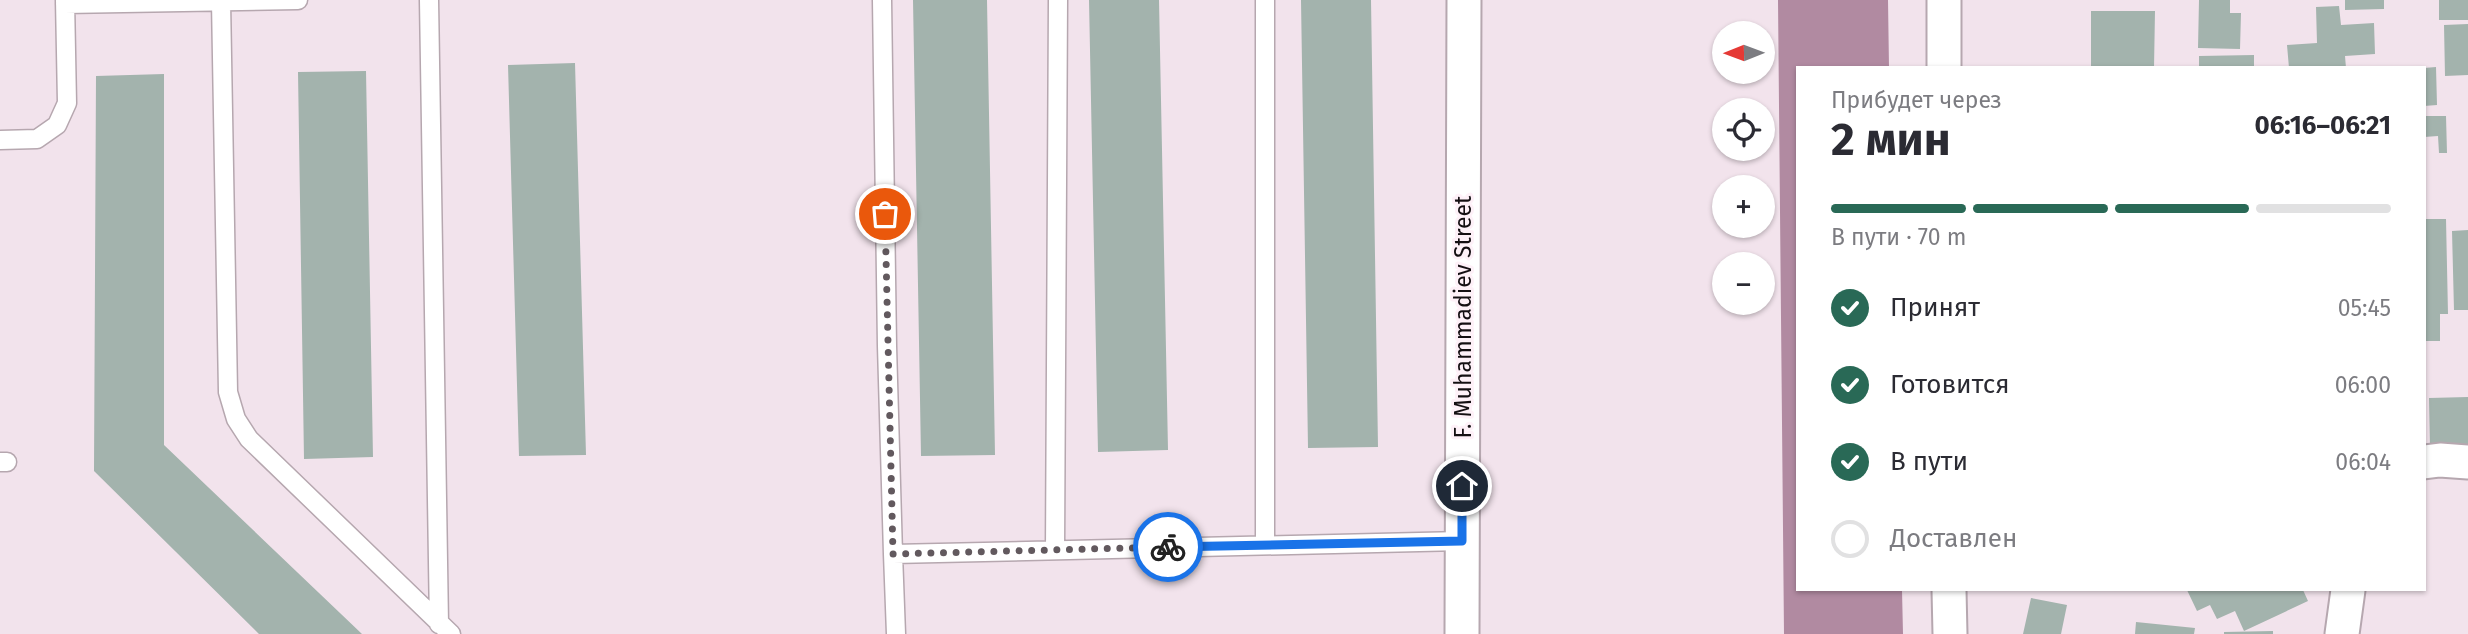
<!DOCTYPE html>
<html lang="ru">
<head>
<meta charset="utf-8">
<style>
	body { margin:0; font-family:"Fira Sans",sans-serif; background:#f2f2f3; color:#2b2b33; height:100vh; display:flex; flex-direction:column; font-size:26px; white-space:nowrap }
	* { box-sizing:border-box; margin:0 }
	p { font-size:23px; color:#7c7c81 }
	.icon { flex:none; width:38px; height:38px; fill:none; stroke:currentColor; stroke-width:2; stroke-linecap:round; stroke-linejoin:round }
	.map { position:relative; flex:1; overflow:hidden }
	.drawer { position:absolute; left:1796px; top:66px; width:630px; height:525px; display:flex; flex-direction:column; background:#fff; border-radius:0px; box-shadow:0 2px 5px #0004 }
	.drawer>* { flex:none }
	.needle { width:46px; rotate:269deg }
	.buttons { position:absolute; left:1712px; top:21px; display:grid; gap:14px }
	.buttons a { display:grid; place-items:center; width:63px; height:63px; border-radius:50%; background:#fff; box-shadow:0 2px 5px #0004; font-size:35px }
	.pin { position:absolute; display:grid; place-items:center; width:60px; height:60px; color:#fff; margin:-30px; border:4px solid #fff; border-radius:50%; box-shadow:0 2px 7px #0007 }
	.courier { position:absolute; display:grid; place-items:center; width:70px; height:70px; margin:-35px; border:5px solid #1a73e8; border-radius:50%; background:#fff; color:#222; box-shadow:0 2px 9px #0007 }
	.head em { font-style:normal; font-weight:700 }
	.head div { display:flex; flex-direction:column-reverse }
	.head { display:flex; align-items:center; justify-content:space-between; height:119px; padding:0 35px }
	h1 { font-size:46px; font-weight:700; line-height:52px }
	.bar { display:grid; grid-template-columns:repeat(4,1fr); gap:10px 7px; align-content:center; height:84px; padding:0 35px }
	.bar i { height:9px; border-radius:5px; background:#e1e1e2 }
	.bar .current { background:#296956 }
	.bar p { grid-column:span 4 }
	ol { padding:0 35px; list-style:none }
	li { display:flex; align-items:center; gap:21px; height:77px }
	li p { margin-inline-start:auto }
	li .icon { padding:7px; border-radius:50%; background:#296956; color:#fff; stroke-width:4 }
	li:last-child { color:#7c7c81 }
	li i { width:38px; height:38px; border:4px solid #e1e1e2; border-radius:50% }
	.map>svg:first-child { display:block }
</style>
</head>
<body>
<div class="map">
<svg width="2468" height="634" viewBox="0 0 2468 634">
	<rect width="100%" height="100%" fill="#f2e3ec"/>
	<path fill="#b18aa1" d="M 1778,0 L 1888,0 L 1889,68 L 1797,68 L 1797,590 L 1902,590 L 1903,634 L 1784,634 Z"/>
	<path fill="#a3b3ad" d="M 913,0 L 987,0 L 995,455 L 921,456 Z
		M 1089,0 L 1159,0 L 1168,450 L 1098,452 Z
		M 1301,0 L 1371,0 L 1378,447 L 1308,448 Z
		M 2199,0 L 2230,0 L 2230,13 L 2241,13 L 2240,49 L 2198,48 Z
		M 2345,0 L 2384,0 L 2384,9 L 2345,10 Z
		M 2439,0 L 2468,0 L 2468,20 L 2439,20 Z
		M 2339,6 L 2341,25 L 2374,23 L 2375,54 L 2345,56 L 2346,68 L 2289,68 L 2287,45 L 2317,43 L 2316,7 Z
		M 2091,11 L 2155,11 L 2154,68 L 2091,68 Z
		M 2468,24 L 2468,75 L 2445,76 L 2444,25 Z
		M 2254,55 L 2254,68 L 2199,68 L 2199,56 Z
		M 575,63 L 586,455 L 519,456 L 508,65 Z
		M 2436,67 L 2437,105 L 2424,106 L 2424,68 Z
		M 366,71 L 373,457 L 304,459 L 298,72 Z
		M 164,74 L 164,445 L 362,634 L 259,634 L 94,471 L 96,76 Z
		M 2424,116 L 2446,116 L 2447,153 L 2439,153 L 2438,136 L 2424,137 Z
		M 2424,219 L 2446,219 L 2448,314 L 2440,314 L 2440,341 L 2424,341 Z
		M 2468,230 L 2468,310 L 2454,310 L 2452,231 Z
		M 2468,397 L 2468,449 L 2430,450 L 2429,398 Z
		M 2187,590 L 2303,590 L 2308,601 L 2244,631 L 2235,611 L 2217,619 L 2210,605 L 2197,611 Z
		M 2031,598 L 2067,605 L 2061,634 L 2023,634 Z
		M 2136,622 L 2195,628 L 2194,634 L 2135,634 Z
		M 2273,631 L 2273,634 L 2224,634 L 2224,632 Z"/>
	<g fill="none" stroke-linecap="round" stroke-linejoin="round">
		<g stroke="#b6a7af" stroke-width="21">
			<path id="service" d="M 429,0 L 439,624
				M 882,0 L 887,346 L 893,554
				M 1265,0 L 1265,545
				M 221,1 L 228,392 L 236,419 L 249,439 L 451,634
				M 65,4 L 298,0
				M 0,140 L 37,139 L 57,125 L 67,103 L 65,0
				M 0,462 L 7,462
				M 1055,550 L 1058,0
				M 896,634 L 893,554 L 1462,541"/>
		</g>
		<g stroke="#b6a7af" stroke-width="37">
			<path id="minor" d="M 1944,0 L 1944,68
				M 2424,462 L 2440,460 L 2468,462
				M 1949,590 L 1950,634
				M 1462,634 L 1464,0
				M 2342,634 L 2348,590"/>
		</g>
		<use href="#service" stroke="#fff" stroke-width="18"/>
		<use href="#minor" stroke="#fff" stroke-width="33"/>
	</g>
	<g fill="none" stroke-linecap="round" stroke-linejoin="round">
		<path stroke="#62595e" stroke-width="7" stroke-dasharray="0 12.6" d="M 885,214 L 893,554 L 1168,547"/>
		<path stroke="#1a73e8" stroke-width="9" d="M 1168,547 L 1462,541 L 1462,486"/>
	</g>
	<g text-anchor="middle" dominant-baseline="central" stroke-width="6" stroke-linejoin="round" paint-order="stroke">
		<g font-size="23" fill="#140f12" stroke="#fef1f8">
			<text transform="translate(1463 317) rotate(-90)">F. Muhammadiev Street</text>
		</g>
	</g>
</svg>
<div class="buttons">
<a><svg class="needle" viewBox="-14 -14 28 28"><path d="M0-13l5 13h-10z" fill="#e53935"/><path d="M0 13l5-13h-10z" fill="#7c7c81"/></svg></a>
<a><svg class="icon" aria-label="locate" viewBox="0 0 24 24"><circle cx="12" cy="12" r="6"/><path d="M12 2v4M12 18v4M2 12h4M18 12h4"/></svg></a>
<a>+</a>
<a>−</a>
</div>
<div class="pin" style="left:885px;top:214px;background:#ea580c"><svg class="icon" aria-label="bag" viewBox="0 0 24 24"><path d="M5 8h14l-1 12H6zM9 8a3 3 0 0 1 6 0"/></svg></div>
<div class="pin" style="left:1462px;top:486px;background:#1f2937"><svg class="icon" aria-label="home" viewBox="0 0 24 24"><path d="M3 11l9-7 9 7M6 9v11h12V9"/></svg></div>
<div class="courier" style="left:1168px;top:547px"><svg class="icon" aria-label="bike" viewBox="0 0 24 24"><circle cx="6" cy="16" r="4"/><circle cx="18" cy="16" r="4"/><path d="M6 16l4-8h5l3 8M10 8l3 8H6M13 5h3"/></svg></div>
<section class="drawer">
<div class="head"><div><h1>2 мин</h1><p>Прибудет через</p></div><em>06:16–06:21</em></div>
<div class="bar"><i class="current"></i><i class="current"></i><i class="current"></i><i></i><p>В пути · 70 m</p></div>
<ol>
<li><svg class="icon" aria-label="check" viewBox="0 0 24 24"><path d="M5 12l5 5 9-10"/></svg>Принят<p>05:45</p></li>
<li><svg class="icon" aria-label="check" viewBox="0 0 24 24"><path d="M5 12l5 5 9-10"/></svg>Готовится<p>06:00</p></li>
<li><svg class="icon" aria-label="check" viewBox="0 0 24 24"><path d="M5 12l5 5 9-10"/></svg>В пути<p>06:04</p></li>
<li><i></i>Доставлен</li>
</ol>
</section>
</div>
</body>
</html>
